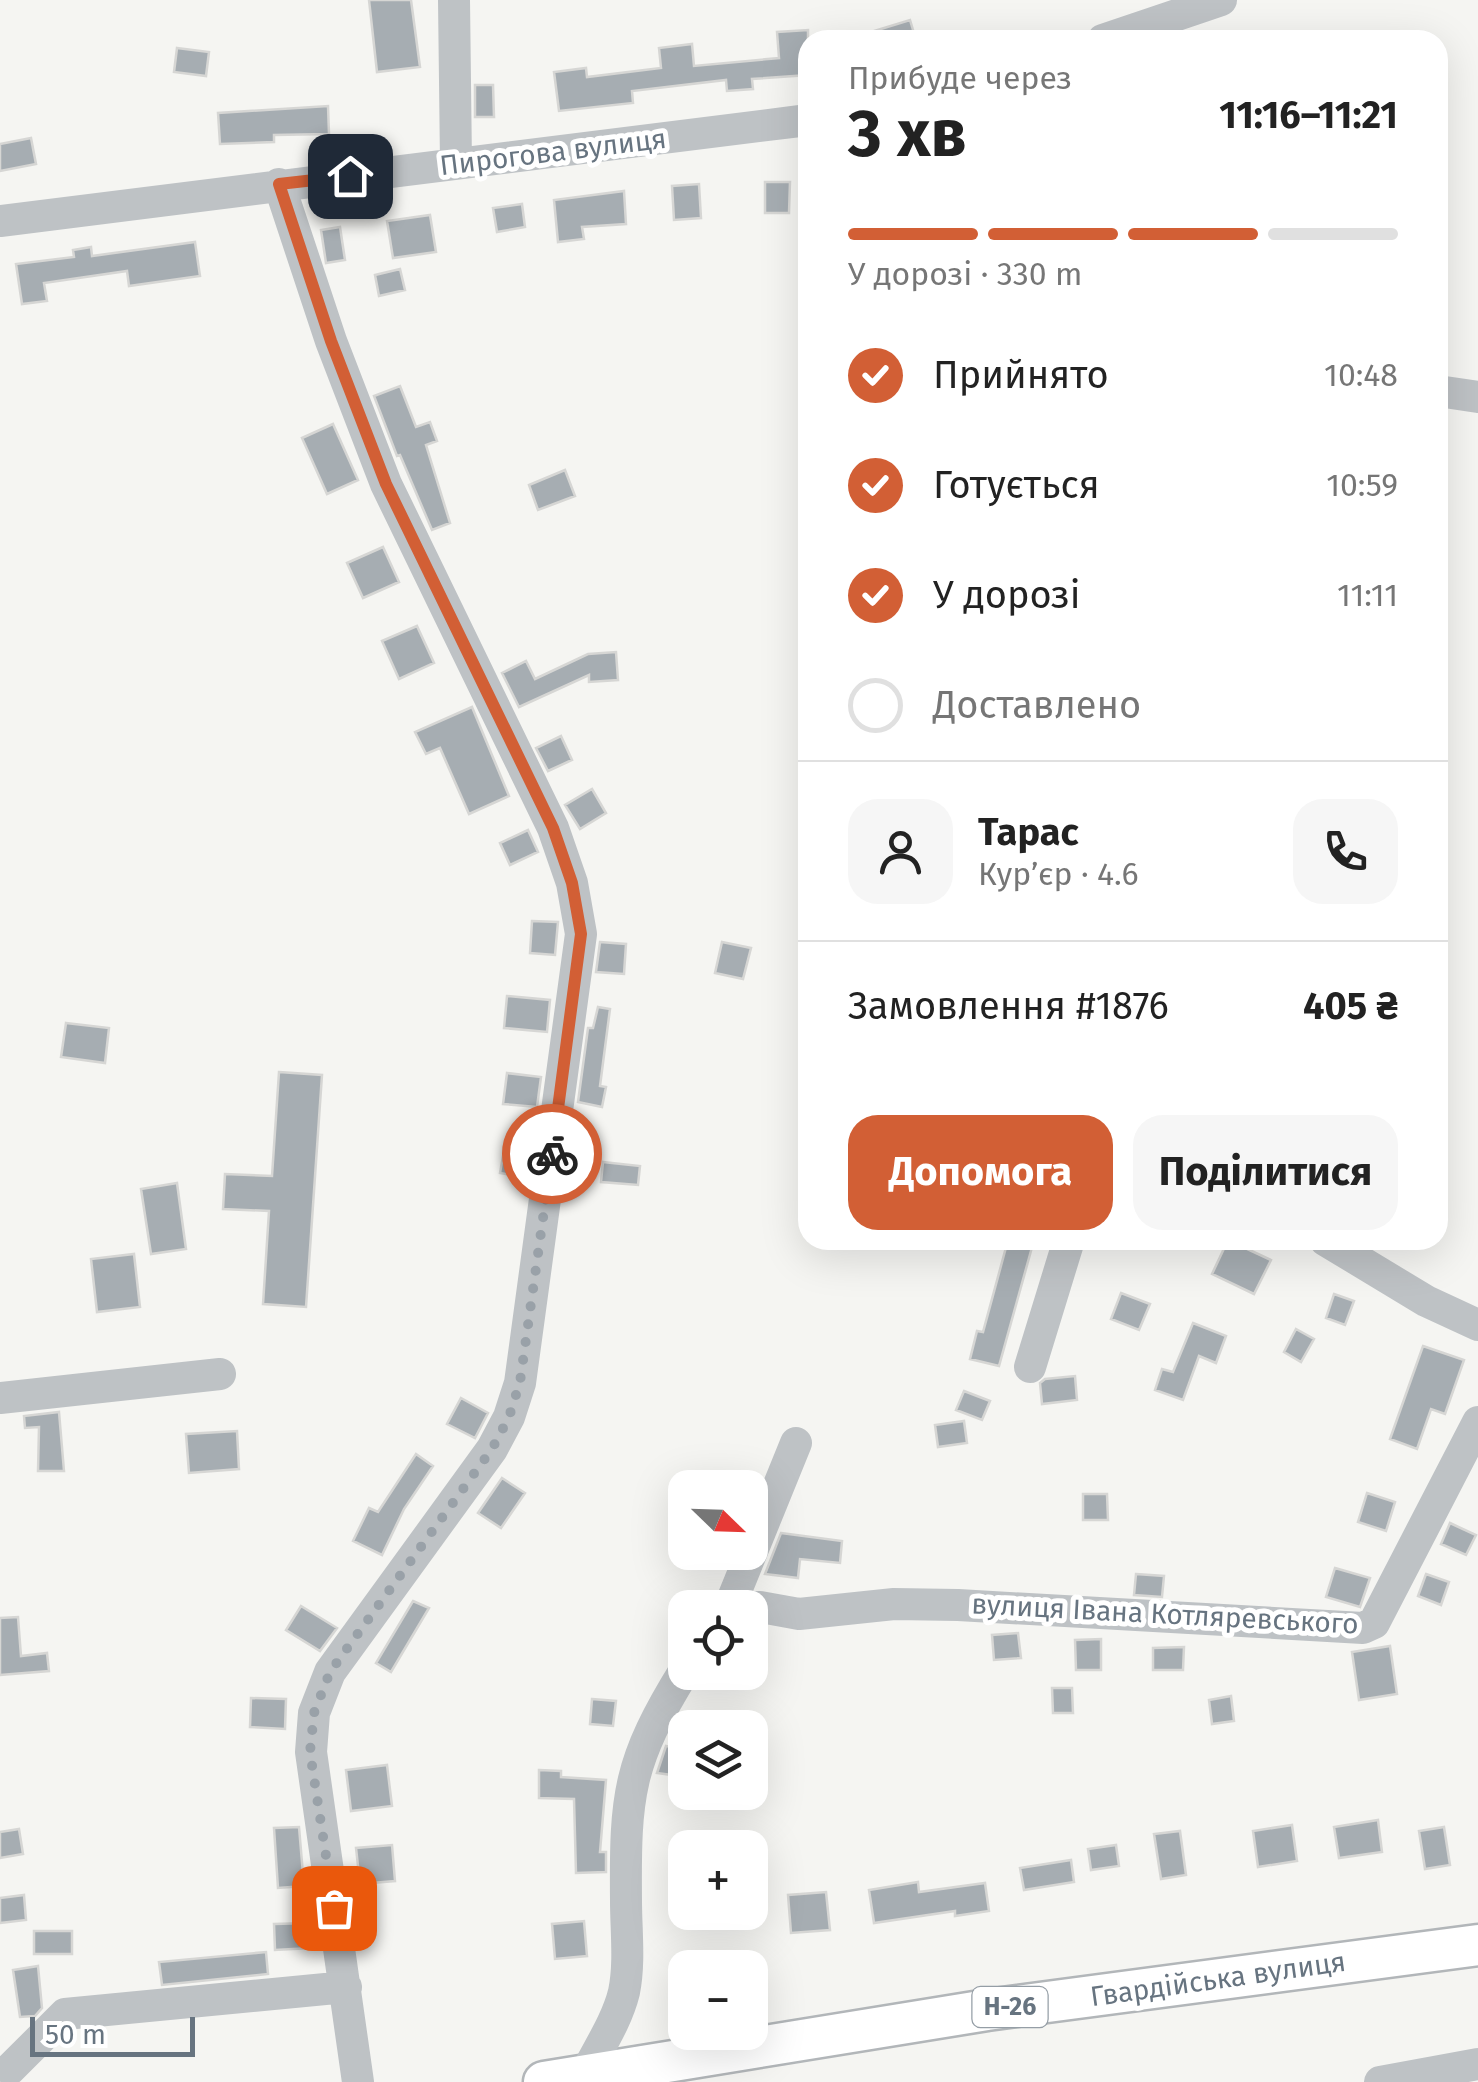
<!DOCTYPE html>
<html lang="uk">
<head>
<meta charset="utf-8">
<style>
	body { margin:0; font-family:"Fira Sans",sans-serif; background:#f6f6f6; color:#222; height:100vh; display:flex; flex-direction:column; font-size:38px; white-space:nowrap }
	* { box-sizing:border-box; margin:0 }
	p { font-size:32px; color:#767676 }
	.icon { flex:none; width:55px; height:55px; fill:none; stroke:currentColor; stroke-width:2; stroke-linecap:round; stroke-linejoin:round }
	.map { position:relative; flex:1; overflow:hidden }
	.sheet { position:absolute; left:798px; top:30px; width:650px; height:1220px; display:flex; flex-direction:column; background:#fff; border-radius:30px; box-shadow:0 10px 40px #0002 }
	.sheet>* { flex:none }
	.needle { width:65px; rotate:113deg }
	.fabs { position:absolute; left:668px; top:1470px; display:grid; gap:20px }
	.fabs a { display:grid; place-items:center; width:100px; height:100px; border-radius:20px; background:#fff; box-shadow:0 10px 40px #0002; font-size:50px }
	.scale { position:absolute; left:30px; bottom:25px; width:165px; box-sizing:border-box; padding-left:10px; border:5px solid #677480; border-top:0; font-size:28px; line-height:35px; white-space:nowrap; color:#677480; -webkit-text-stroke:8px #fff; paint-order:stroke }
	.pin { position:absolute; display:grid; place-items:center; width:85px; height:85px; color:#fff; margin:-42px; border-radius:20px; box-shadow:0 5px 15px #0006 }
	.courier { position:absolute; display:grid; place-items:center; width:100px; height:100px; margin:-50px; border:8px solid #d25f35; border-radius:50%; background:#fff; color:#222; box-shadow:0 2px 12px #0007 }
	.overview em { font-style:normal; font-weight:700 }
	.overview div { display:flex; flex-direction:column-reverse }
	.overview { display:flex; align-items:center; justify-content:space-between; height:170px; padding:0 50px }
	h1 { font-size:65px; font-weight:700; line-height:75px }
	.bar { display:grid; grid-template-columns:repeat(4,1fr); gap:15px 10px; align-content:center; height:120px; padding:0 50px }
	.bar i { height:12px; border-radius:8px; background:#e0e0e0 }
	.bar .selected { background:#d25f35 }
	.bar p { grid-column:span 4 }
	.line { display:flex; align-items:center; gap:25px; padding:0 50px; border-top:2px solid #e0e0e0 }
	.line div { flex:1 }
	.round { display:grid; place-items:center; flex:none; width:105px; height:105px; border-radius:30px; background:#f6f6f6 }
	ol { padding:0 50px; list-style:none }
	li { display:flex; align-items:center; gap:30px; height:110px }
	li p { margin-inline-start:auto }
	li .icon { padding:10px; border-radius:50%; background:#d25f35; color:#fff; stroke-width:4 }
	li:last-child { color:#767676 }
	li i { width:55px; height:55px; border:5px solid #e0e0e0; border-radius:50% }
	.cta { display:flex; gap:20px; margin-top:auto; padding:20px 50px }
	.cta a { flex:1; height:115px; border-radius:30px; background:#d25f35; color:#fff; font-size:40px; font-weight:700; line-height:115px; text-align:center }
	.cta a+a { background:#f6f6f6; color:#222 }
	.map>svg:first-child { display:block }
</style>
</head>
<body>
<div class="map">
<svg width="1478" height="2082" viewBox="0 0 1478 2082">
	<rect width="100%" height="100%" fill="#f5f5f2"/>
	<path fill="#a6adb2" stroke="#d6d6d4" stroke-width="2.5" d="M 369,0 L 411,0 L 420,67 L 377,72 Z
		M 910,20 L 916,40 L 858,40 L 858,36 Z
		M 808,30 L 808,75 L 752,79 L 753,89 L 727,91 L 726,80 L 632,91 L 633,103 L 559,111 L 554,72 L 586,68 L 587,77 L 661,68 L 659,48 L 692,44 L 694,66 L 779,58 L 777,32 Z
		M 177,48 L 209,52 L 206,76 L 174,72 Z
		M 475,85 L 493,85 L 494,117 L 475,117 Z
		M 328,106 L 329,134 L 274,135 L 274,142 L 220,144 L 218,113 Z
		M 31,138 L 36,164 L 0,171 L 0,144 Z
		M 765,182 L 790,182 L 789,213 L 765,213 Z
		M 699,184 L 701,218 L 674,220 L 672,186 Z
		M 624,191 L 626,224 L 582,227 L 584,239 L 558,242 L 554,200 Z
		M 522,204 L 525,227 L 497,232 L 493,208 Z
		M 430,215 L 436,252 L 393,258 L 387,221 Z
		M 340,227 L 345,260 L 326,263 L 321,230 Z
		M 195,242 L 200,276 L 129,286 L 127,271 L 44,283 L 47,301 L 22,304 L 16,264 L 74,257 L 73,250 L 91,247 L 92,256 Z
		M 400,269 L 405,290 L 379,296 L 375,275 Z
		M 400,386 L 416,427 L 430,422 L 437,441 L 426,445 L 450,523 L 432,530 L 400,455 L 397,456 L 374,396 Z
		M 333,424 L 358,480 L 327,494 L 302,438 Z
		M 565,470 L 575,496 L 538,510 L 529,485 Z
		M 383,547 L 399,582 L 363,598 L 347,563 Z
		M 417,626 L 434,663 L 399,679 L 382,641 Z
		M 616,652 L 618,680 L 589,682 L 589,675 L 519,707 L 502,673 L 526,661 L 535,679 L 588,654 Z
		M 472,707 L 509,796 L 469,814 L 440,748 L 426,754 L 415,732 Z
		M 561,736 L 572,760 L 548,771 L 536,748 Z
		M 592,789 L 606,813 L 580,829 L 565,805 Z
		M 528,830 L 538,852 L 510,865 L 500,843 Z
		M 532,921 L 558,922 L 555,955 L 530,953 Z
		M 600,942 L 626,944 L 624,974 L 596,972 Z
		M 722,942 L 751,948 L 743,979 L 715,973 Z
		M 507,996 L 550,1000 L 547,1032 L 504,1028 Z
		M 598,1007 L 610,1009 L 600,1086 L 606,1087 L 602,1107 L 578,1102 L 588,1028 L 593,1028 Z
		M 66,1023 L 109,1028 L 105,1063 L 61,1057 Z
		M 279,1072 L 322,1075 L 306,1307 L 263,1304 L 269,1211 L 223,1209 L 225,1174 L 272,1176 Z
		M 507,1073 L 541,1077 L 537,1107 L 503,1104 Z
		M 505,1145 L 532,1150 L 528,1178 L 500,1173 Z
		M 603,1162 L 640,1166 L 638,1185 L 601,1182 Z
		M 177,1183 L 186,1249 L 151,1254 L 141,1189 Z
		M 1008,1240 L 1034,1240 L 999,1366 L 970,1359 L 977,1331 L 983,1332 Z
		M 1228,1240 L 1271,1260 L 1254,1294 L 1212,1274 Z
		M 134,1254 L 140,1307 L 97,1312 L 91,1259 Z
		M 1121,1293 L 1150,1304 L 1139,1330 L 1111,1319 Z
		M 1334,1294 L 1354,1301 L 1345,1325 L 1326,1318 Z
		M 1193,1323 L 1226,1336 L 1216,1363 L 1199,1356 L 1183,1400 L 1155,1390 L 1162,1369 L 1173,1372 Z
		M 1296,1329 L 1314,1339 L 1301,1362 L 1284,1352 Z
		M 1423,1346 L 1464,1360 L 1445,1414 L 1431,1409 L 1417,1449 L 1390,1439 Z
		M 1075,1376 L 1077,1400 L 1042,1404 L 1040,1383 L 1045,1379 Z
		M 964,1391 L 990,1401 L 982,1420 L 956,1410 Z
		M 461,1398 L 488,1413 L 475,1438 L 447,1424 Z
		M 59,1412 L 64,1471 L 38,1471 L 39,1427 L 25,1428 L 24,1416 Z
		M 964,1421 L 967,1443 L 938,1447 L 935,1425 Z
		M 237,1431 L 239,1469 L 189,1473 L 186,1434 Z
		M 416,1454 L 433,1466 L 404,1509 L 382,1555 L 353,1541 L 369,1508 L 378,1512 Z
		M 502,1478 L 525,1493 L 501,1528 L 478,1513 Z
		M 1367,1493 L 1395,1502 L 1386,1531 L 1358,1522 Z
		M 1083,1494 L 1107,1494 L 1108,1520 L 1083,1520 Z
		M 1450,1523 L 1476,1535 L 1466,1555 L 1441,1544 Z
		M 781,1533 L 842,1541 L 840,1563 L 800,1559 L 798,1578 L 765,1574 Z
		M 1335,1568 L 1370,1578 L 1360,1607 L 1326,1597 Z
		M 1136,1574 L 1164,1576 L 1162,1597 L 1134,1595 Z
		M 1426,1574 L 1449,1582 L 1441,1605 L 1418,1596 Z
		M 413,1601 L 429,1608 L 391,1672 L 376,1663 Z
		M 301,1606 L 337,1628 L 320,1651 L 286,1630 Z
		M 18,1617 L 21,1656 L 47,1653 L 49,1671 L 0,1675 L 0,1618 Z
		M 1018,1633 L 1021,1658 L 994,1660 L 992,1635 Z
		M 1101,1639 L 1101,1670 L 1076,1670 L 1075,1640 Z
		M 1390,1646 L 1397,1694 L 1359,1700 L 1352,1652 Z
		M 1184,1647 L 1183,1670 L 1153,1670 L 1153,1648 Z
		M 1052,1688 L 1072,1688 L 1073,1713 L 1053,1713 Z
		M 1231,1696 L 1234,1721 L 1212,1724 L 1209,1700 Z
		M 251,1698 L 286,1699 L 285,1729 L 250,1727 Z
		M 592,1699 L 616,1701 L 613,1726 L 590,1724 Z
		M 666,1746 L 683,1749 L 679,1776 L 657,1773 Z
		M 387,1765 L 392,1806 L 351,1811 L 346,1770 Z
		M 539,1770 L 561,1771 L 561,1777 L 606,1780 L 600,1852 L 606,1852 L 606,1872 L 576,1873 L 574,1799 L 539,1798 Z
		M 1378,1820 L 1382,1852 L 1339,1858 L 1334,1827 Z
		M 1292,1825 L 1297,1861 L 1258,1867 L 1253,1831 Z
		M 299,1827 L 304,1886 L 278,1888 L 274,1828 Z
		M 1444,1827 L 1450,1865 L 1425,1869 L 1419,1831 Z
		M 19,1829 L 23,1854 L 0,1858 L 0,1832 Z
		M 1180,1831 L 1186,1875 L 1161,1879 L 1154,1834 Z
		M 392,1845 L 395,1881 L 360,1884 L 356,1848 Z
		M 1116,1845 L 1119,1866 L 1091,1870 L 1088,1849 Z
		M 1071,1860 L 1074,1882 L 1024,1890 L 1020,1868 Z
		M 918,1882 L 919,1892 L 985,1883 L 989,1911 L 955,1916 L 955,1911 L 874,1923 L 869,1890 Z
		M 826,1892 L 830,1930 L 791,1933 L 788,1895 Z
		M 24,1895 L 26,1920 L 0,1923 L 0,1898 Z
		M 584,1921 L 587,1956 L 555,1959 L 552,1924 Z
		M 310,1923 L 311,1948 L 275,1950 L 274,1924 Z
		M 34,1931 L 72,1931 L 72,1954 L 34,1954 Z
		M 266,1952 L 268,1974 L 162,1985 L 159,1962 Z
		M 38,1966 L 42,2008 L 35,2016 L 20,2017 L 13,1970 Z"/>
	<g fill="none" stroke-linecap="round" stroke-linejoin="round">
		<g stroke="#b2b6b9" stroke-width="45">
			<path id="major" d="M 544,2082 L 987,2010 L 1478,1945"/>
		</g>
		<path stroke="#bec2c5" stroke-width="32" d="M 454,0 L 456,163
			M 1103,40 L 1221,0
			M 279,184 L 331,341 L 386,484 L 553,828 L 572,883 L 581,934 L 520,1383 L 509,1417 L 492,1449 L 330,1672 L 314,1713 L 311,1752 L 358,2082
			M 0,221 L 808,120
			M 1438,391 L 1478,397
			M 1325,1240 L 1426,1301 L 1478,1325
			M 1030,1367 L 1069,1240
			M 0,1398 L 220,1374
			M 729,1608 L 796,1443
			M 732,1608 L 760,1607 L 799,1614 L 894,1604 L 958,1605 L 1363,1628 L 1374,1623 L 1478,1422
			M 10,2069 L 65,2014 L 346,1987
			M 585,2075 C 598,2049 617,2021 624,1992 C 630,1963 626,1930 626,1901 C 625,1794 628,1762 685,1670
			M 1380,2082 L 1478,2064"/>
		<use href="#major" stroke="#fff" stroke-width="40"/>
	</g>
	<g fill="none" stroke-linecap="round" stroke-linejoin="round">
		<path stroke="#99a1a8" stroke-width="10" stroke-dasharray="0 18" d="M 334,1908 L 310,1752 L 314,1713 L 330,1672 L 492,1449 L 509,1417 L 520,1382 L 552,1154"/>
		<path stroke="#d25f35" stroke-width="12" d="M 350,176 L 279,184 L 331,341 L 386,484 L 553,828 L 572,883 L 581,934 L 552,1154"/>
	</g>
	<g text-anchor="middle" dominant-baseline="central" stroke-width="10" stroke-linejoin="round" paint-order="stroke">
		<rect fill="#fff" stroke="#959ea6" stroke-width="2.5" x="972.5" y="1987" width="75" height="40" rx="8"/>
		<g font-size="25" font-weight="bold" fill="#677480">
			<text x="1010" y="2007">Н-26</text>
		</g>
		<g font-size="28" fill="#677480" stroke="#fff">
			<text transform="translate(553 152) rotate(-7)">Пирогова вулиця</text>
			<text transform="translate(1165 1614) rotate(3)">вулиця Івана Котляревського</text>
			<text transform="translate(1218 1979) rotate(-8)">Гвардійська вулиця</text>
		</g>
	</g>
</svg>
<div class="fabs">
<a><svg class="needle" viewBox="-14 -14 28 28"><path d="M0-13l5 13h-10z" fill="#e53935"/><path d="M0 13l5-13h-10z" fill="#767676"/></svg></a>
<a><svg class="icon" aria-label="locate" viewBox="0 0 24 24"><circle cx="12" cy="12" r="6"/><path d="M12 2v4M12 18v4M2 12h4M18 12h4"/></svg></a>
<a><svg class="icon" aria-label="layers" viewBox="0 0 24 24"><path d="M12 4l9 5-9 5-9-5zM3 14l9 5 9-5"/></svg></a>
<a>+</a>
<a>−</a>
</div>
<div class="scale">50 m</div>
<div class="pin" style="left:334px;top:1908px;background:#ea580c"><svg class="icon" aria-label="bag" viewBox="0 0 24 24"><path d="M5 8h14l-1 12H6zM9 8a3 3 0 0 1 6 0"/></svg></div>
<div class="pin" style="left:350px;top:176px;background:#1f2937"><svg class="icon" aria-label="home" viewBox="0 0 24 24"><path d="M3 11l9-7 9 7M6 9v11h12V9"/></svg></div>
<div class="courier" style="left:552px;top:1154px"><svg class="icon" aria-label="bike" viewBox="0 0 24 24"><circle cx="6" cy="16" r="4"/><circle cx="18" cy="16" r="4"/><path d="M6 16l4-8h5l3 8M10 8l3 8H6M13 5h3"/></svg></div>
<section class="sheet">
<div class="overview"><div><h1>3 хв</h1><p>Прибуде через</p></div><em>11:16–11:21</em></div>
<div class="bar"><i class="selected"></i><i class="selected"></i><i class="selected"></i><i></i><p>У дорозі · 330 m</p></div>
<ol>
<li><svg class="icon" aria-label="check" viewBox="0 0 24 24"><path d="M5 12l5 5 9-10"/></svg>Прийнято<p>10:48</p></li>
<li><svg class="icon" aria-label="check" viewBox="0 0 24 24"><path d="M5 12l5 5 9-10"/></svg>Готується<p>10:59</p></li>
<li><svg class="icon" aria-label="check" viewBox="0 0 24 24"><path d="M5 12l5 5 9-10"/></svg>У дорозі<p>11:11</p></li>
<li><i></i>Доставлено</li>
</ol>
<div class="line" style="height:180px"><a class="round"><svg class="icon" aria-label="person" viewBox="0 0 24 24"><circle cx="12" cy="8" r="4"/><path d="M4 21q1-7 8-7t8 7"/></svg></a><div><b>Тарас</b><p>Кур’єр · 4.6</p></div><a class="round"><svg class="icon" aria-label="phone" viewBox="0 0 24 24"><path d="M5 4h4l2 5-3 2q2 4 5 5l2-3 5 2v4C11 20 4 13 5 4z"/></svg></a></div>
<div class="line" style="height:130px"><div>Замовлення #1876</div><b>405 ₴</b></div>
<div class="cta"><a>Допомога</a><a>Поділитися</a></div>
</section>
</div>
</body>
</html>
